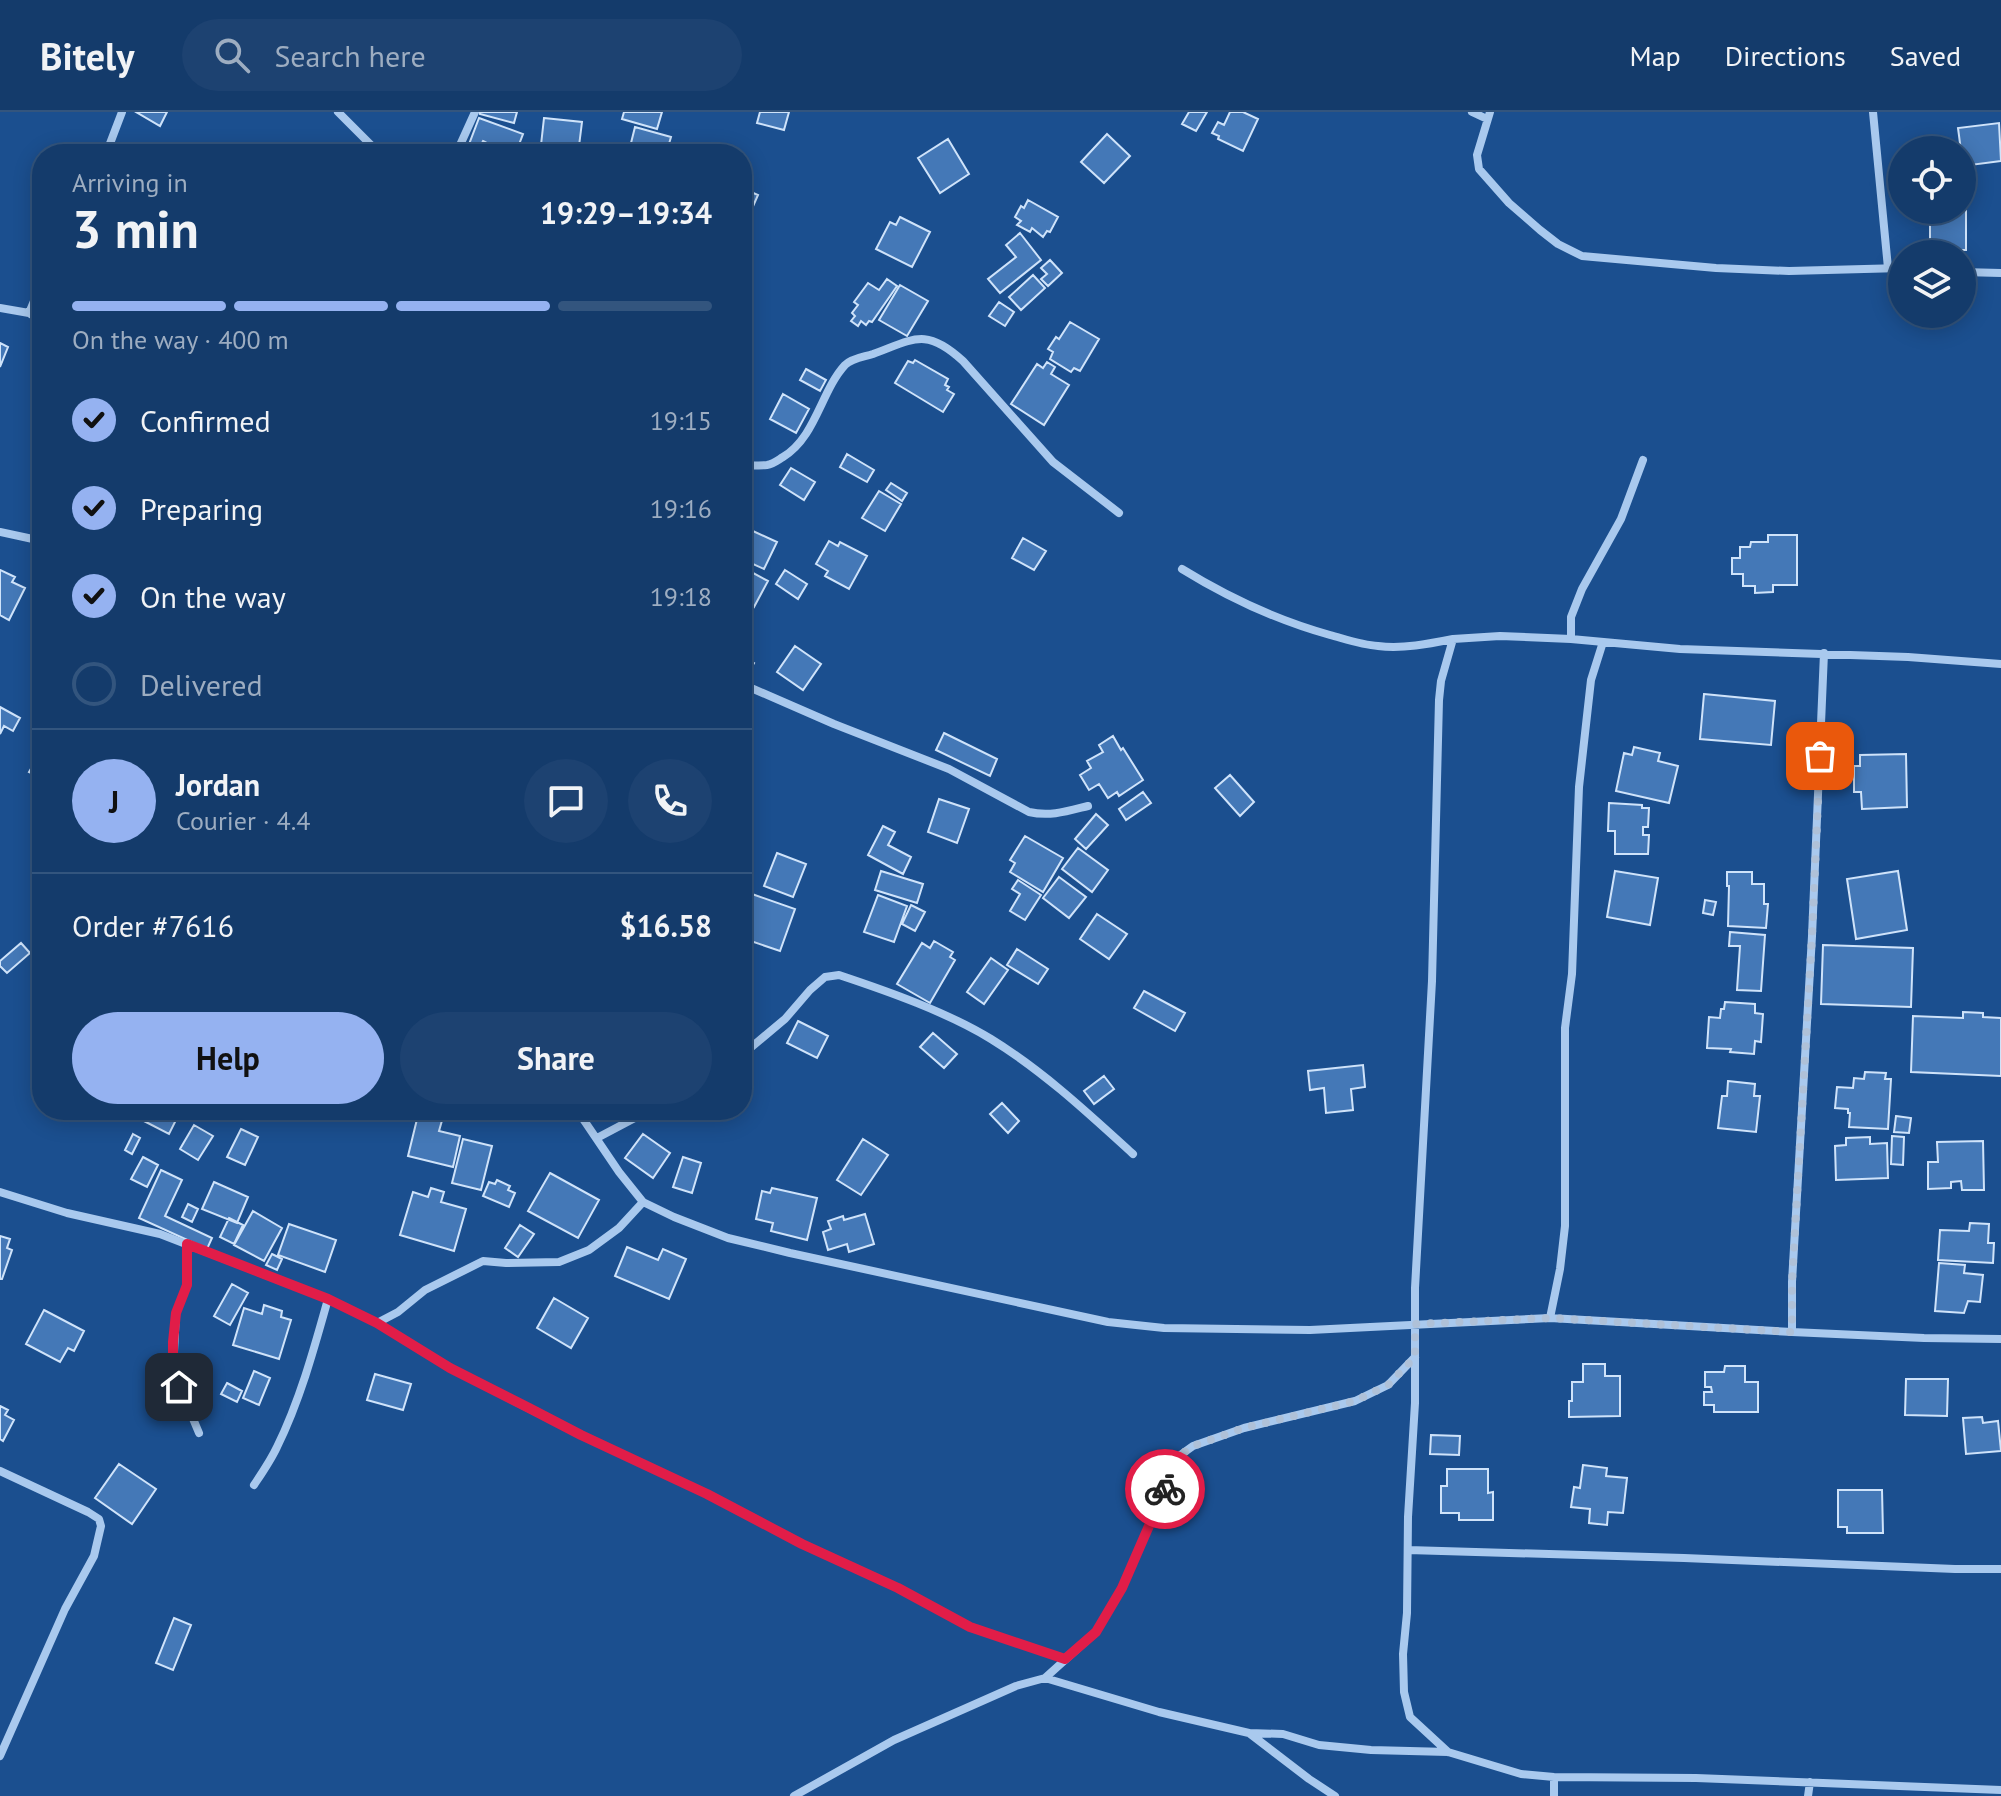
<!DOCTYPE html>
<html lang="en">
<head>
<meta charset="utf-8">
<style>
	body { margin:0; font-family:"PT Sans",sans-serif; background:#1d4271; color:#f1f3f6; height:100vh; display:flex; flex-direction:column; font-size:30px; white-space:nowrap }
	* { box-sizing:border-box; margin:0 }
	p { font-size:26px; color:#9dadc1 }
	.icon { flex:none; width:44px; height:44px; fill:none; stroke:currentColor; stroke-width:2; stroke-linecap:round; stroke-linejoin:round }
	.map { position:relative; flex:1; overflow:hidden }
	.sheet { position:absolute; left:32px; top:32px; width:720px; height:976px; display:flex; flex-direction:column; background:#143b6b; border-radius:32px; box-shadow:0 4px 20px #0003,0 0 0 2px #33557e }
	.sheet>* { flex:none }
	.buttons { position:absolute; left:1888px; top:24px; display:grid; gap:16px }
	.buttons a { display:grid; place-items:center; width:88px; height:88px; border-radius:50%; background:#143b6b; box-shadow:0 4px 20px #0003,0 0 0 2px #33557e; font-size:40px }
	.pin { position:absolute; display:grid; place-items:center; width:68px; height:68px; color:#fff; margin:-34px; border-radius:16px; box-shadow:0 4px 12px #0006 }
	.courier { position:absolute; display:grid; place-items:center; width:80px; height:80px; margin:-40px; border:6px solid #e11d48; border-radius:50%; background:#fff; color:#222; box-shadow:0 2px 10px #0007 }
	.overview em { font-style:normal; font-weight:700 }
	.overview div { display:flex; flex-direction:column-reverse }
	.overview { display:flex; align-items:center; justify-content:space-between; height:136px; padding:0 40px }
	h1 { font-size:52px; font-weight:700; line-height:60px }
	.bar { display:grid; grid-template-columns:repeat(4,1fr); gap:12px 8px; align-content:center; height:96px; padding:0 40px }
	.bar i { height:10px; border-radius:6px; background:#33557e }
	.bar .selected { background:#95b2f1 }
	.bar p { grid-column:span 4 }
	.line { display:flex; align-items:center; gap:20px; padding:0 40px; border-top:2px solid #33557e }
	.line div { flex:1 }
	.round { display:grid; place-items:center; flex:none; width:84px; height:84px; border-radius:42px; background:#1d4271 }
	ol { padding:0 40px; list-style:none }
	li { display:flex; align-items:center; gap:24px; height:88px }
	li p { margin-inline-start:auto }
	li .icon { padding:8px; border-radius:50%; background:#95b2f1; color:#111; stroke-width:4 }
	li:last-child { color:#9dadc1 }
	li i { width:44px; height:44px; border:4px solid #33557e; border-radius:50% }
	.primary-button { display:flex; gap:16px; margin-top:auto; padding:16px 40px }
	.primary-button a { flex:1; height:92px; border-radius:48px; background:#95b2f1; color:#111; font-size:32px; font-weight:700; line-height:92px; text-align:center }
	.primary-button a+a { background:#1d4271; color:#f1f3f6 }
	header { display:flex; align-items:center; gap:48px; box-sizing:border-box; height:112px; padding:0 40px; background:#143b6b; border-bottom:2px solid #33557e }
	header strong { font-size:38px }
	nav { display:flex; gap:44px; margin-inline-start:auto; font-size:28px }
	.search { width:560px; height:72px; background:#1d4271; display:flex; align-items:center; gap:20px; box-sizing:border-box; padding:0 28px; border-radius:44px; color:#9dadc1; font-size:30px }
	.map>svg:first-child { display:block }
</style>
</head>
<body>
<header>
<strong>Bitely</strong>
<div class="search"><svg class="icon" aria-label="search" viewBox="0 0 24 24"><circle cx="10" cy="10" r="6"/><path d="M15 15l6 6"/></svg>Search here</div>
<nav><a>Map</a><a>Directions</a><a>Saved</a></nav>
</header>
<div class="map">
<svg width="2001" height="1684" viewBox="0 0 2001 1684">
	<rect width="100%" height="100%" fill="#1b4f8f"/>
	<path fill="#4478b7" stroke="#cfe3fa" stroke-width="2" d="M 136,0 L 167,0 L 160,14 Z
		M 480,0 L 517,0 L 514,11 L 480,2 Z
		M 624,0 L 662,0 L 657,17 L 622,7 Z
		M 760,0 L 789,0 L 784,18 L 757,11 Z
		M 1189,0 L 1207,0 L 1196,19 L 1182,12 Z
		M 1230,0 L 1243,0 L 1258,7 L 1243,39 L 1218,27 L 1219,24 L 1212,21 L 1218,10 L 1224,13 Z
		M 479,6 L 523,22 L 518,35 L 508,32 L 504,42 L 487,42 L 468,35 Z
		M 544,6 L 582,10 L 578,42 L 540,42 Z
		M 1999,11 L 2001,49 L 1963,54 L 1958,16 Z
		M 635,15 L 671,25 L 666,42 L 634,42 L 636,36 L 630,35 Z
		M 1107,22 L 1130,44 L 1104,71 L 1081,50 Z
		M 948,27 L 969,62 L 940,81 L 918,46 Z
		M 483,29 L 507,42 L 476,42 Z
		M 742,76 L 758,83 L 751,99 L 742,95 Z
		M 1028,88 L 1058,105 L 1050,120 L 1047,119 L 1043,125 L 1032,116 L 1030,120 L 1017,113 L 1021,109 L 1015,105 L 1021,94 L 1024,96 Z
		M 1962,96 L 1966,96 L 1966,138 L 1930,138 L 1930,98 L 1962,98 Z
		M 900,105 L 930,120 L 912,155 L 876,137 L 890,110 L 896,113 Z
		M 1020,121 L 1041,148 L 1000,181 L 988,167 L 1016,145 L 1006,133 Z
		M 1050,148 L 1062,161 L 1048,174 L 1041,167 L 1047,162 L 1041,156 Z
		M 1033,163 L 1045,176 L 1021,198 L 1009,185 Z
		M 887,167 L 897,174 L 872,210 L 869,209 L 866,213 L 861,209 L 858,214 L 851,209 L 855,204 L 852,201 L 858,193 L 854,190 L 868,171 L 879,178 Z
		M 900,173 L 928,189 L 907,224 L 879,208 Z
		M 999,190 L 1014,200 L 1005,214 L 989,204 Z
		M 1070,210 L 1099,227 L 1080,259 L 1074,256 L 1071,260 L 1050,247 L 1053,240 L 1048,237 L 1056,225 L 1059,227 Z
		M 0,231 L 8,235 L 0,255 Z
		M 915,248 L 948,267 L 945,273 L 949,275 L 947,278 L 954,282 L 943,300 L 895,271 L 908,249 L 913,251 Z
		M 1047,250 L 1055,255 L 1051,262 L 1069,273 L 1044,313 L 1011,292 L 1037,252 L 1043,256 Z
		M 806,257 L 826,268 L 820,279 L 800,268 Z
		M 783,282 L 809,297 L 796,321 L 770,307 Z
		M 847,342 L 874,358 L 867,370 L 840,355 Z
		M 791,356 L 815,370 L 804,388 L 780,373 Z
		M 891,371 L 907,381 L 902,389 L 886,378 Z
		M 879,379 L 901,392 L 885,419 L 862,406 Z
		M 742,414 L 777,430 L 764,457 L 742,447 Z
		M 1768,423 L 1797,423 L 1797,473 L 1773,473 L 1773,480 L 1755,481 L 1755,474 L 1743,474 L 1743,462 L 1732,462 L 1732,446 L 1740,446 L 1740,435 L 1750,435 L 1751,430 L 1768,430 Z
		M 1023,426 L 1046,439 L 1034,458 L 1012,446 Z
		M 829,429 L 838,434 L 840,430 L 867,444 L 849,477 L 825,464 L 828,459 L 816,452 Z
		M 742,455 L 768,469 L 754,495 L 742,488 L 747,477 L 742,474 Z
		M 0,458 L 15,465 L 12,470 L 25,476 L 9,508 L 0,503 Z
		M 785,458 L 807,472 L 798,487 L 776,472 Z
		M 795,534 L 821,552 L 803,578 L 777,560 Z
		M 742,544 L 754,551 L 746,565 L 742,563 Z
		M 1704,582 L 1775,589 L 1771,633 L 1700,627 Z
		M 0,595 L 20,606 L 13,619 L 4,614 L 0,622 Z
		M 944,621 L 997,647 L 990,664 L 936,638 Z
		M 1113,624 L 1121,638 L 1123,636 L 1143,668 L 1119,684 L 1117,680 L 1108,686 L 1099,672 L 1089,678 L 1080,663 L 1091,656 L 1087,649 L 1103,640 L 1099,633 Z
		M 1634,635 L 1660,641 L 1658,649 L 1678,654 L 1669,691 L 1616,679 L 1624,641 L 1632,643 Z
		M 1906,642 L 1907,695 L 1862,697 L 1861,680 L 1854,680 L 1854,654 L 1860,654 L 1860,643 Z
		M 36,648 L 42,651 L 42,666 L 29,660 Z
		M 1230,663 L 1254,690 L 1240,704 L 1215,676 Z
		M 1143,680 L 1151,691 L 1126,708 L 1119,697 Z
		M 939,687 L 969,697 L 957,731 L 928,720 Z
		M 1609,691 L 1642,693 L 1642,696 L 1649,696 L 1648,715 L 1643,715 L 1643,723 L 1649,723 L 1648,742 L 1615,742 L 1615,719 L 1608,719 Z
		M 1096,702 L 1108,713 L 1086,737 L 1075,727 Z
		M 883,714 L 895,720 L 888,733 L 911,745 L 903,762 L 868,743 Z
		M 1025,724 L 1063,746 L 1043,780 L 1010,760 L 1015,751 L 1010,748 Z
		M 1078,736 L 1108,758 L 1092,780 L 1062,757 Z
		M 777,741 L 806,752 L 793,785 L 764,774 Z
		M 881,759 L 923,772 L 917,791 L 875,778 Z
		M 1615,759 L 1658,766 L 1650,813 L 1607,805 Z
		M 1898,759 L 1907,818 L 1856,827 L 1847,767 Z
		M 1727,760 L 1752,760 L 1752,772 L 1764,772 L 1764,792 L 1768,792 L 1766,816 L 1728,814 L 1729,774 L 1727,774 Z
		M 1059,765 L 1086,785 L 1069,806 L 1043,786 Z
		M 1018,768 L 1041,783 L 1025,808 L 1010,799 L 1020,782 L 1012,777 Z
		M 752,782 L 795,797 L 780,839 L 742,826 L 742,810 Z
		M 878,783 L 907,794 L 894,830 L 864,820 Z
		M 1705,788 L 1716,790 L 1713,803 L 1703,801 Z
		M 911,793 L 925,800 L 915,819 L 902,812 Z
		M 1097,802 L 1127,822 L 1109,847 L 1080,827 Z
		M 1730,820 L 1765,823 L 1761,879 L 1737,878 L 1740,834 L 1729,834 Z
		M 934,829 L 953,840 L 950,845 L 955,848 L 930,891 L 897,872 L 922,831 L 930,836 Z
		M 21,831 L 30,841 L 7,861 L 0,854 L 0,849 Z
		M 1823,833 L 1913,836 L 1911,895 L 1821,892 Z
		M 1017,837 L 1048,857 L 1038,872 L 1007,853 Z
		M 991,846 L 1008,858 L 984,892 L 967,880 Z
		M 1144,879 L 1185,901 L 1175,919 L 1134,896 Z
		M 1725,890 L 1755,892 L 1755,901 L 1763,902 L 1761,930 L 1755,929 L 1754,942 L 1730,940 L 1731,937 L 1707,936 L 1709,905 L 1720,906 L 1721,897 L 1724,897 Z
		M 1963,900 L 1983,901 L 1983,905 L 2001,906 L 2001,964 L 1911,960 L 1913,904 L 1963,906 Z
		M 798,909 L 828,924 L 817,946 L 787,931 Z
		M 933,921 L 957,942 L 944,956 L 920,935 Z
		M 1363,953 L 1365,975 L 1351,977 L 1353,998 L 1326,1001 L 1324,976 L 1310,978 L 1308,959 Z
		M 1865,960 L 1886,961 L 1885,967 L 1891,967 L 1888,1017 L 1849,1015 L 1850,1001 L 1848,1001 L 1848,997 L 1835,996 L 1837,975 L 1853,976 L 1854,966 L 1864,967 Z
		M 1104,964 L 1114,977 L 1094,992 L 1084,979 Z
		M 1728,969 L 1755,972 L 1754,984 L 1760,984 L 1756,1020 L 1718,1016 L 1722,984 L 1727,984 Z
		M 1002,991 L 1019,1009 L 1008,1021 L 990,1002 Z
		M 148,998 L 181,998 L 169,1022 L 142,1008 Z
		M 249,998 L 272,998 L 266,1008 Z
		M 419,999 L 443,1005 L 439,1019 L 460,1024 L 453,1055 L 408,1044 Z
		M 1896,1004 L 1911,1006 L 1909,1021 L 1894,1020 Z
		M 194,1013 L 213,1024 L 198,1048 L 180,1037 Z
		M 241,1017 L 258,1025 L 245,1053 L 227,1045 Z
		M 133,1022 L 140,1026 L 132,1042 L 125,1038 Z
		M 643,1022 L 670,1041 L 653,1066 L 625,1046 Z
		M 1892,1024 L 1904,1025 L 1903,1053 L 1891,1052 Z
		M 1870,1025 L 1870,1032 L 1887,1031 L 1888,1066 L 1836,1068 L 1835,1034 L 1846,1033 L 1846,1026 Z
		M 463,1027 L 492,1034 L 481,1078 L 452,1071 Z
		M 863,1027 L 888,1043 L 861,1083 L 837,1068 Z
		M 1983,1029 L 1984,1078 L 1962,1078 L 1961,1069 L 1951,1070 L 1951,1076 L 1928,1077 L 1928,1050 L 1938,1050 L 1937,1030 Z
		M 143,1045 L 158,1053 L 147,1075 L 131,1067 Z
		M 683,1045 L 701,1051 L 692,1081 L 673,1075 Z
		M 161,1058 L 182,1068 L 165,1104 L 212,1126 L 207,1137 L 139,1106 Z
		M 550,1061 L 599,1088 L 578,1126 L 528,1099 Z
		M 497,1068 L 510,1074 L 508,1078 L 515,1081 L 509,1095 L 483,1084 L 489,1070 L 495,1072 Z
		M 214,1070 L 248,1085 L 237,1111 L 202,1097 Z
		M 431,1076 L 444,1080 L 441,1090 L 466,1097 L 454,1139 L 400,1123 L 413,1080 L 428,1085 Z
		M 772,1076 L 817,1086 L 807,1128 L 771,1119 L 773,1111 L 756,1107 L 762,1079 L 770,1081 Z
		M 188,1092 L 198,1097 L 192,1110 L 182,1105 Z
		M 253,1099 L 282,1116 L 264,1149 L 234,1133 Z
		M 865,1102 L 874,1132 L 849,1140 L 847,1132 L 828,1138 L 823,1120 L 831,1117 L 828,1109 L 843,1104 L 844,1108 Z
		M 229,1106 L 243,1113 L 234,1132 L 220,1125 Z
		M 1970,1111 L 1989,1112 L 1988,1131 L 1994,1131 L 1993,1151 L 1938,1148 L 1940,1118 L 1969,1119 Z
		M 289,1112 L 336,1128 L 325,1160 L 278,1143 Z
		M 520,1113 L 534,1122 L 518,1145 L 505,1136 Z
		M 0,1124 L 10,1127 L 7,1136 L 12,1138 L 2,1167 L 0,1167 Z
		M 627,1135 L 658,1148 L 663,1137 L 686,1147 L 669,1187 L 615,1164 Z
		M 272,1142 L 282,1147 L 277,1158 L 266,1153 Z
		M 1939,1151 L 1965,1153 L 1964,1161 L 1983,1163 L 1980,1190 L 1968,1189 L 1964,1201 L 1935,1199 Z
		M 232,1172 L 248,1181 L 230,1213 L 214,1204 Z
		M 554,1186 L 588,1206 L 571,1236 L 537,1216 Z
		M 264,1193 L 282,1199 L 281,1205 L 291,1208 L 279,1247 L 233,1233 L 244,1196 L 262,1202 Z
		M 44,1198 L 84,1219 L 74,1239 L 68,1236 L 60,1250 L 26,1232 Z
		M 1583,1252 L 1605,1252 L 1605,1264 L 1620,1264 L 1620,1304 L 1569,1305 L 1569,1289 L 1572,1289 L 1572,1270 L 1583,1270 Z
		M 1725,1254 L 1745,1254 L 1745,1270 L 1758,1270 L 1758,1300 L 1714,1300 L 1714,1293 L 1704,1293 L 1704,1280 L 1712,1280 L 1711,1275 L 1705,1275 L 1705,1260 L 1724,1260 Z
		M 254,1259 L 270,1266 L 259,1293 L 243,1286 Z
		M 375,1262 L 411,1272 L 403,1298 L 367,1288 Z
		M 1906,1267 L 1948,1267 L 1947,1304 L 1905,1303 Z
		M 227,1271 L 242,1279 L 237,1290 L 221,1282 Z
		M 0,1294 L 8,1298 L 5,1303 L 14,1308 L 3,1329 L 0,1327 Z
		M 1982,1305 L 1983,1311 L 1998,1309 L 2001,1339 L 1966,1342 L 1963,1306 Z
		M 1431,1323 L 1460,1324 L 1459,1343 L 1430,1342 Z
		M 119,1352 L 156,1377 L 132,1412 L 95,1386 Z
		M 1583,1353 L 1607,1356 L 1606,1364 L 1627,1366 L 1623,1401 L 1608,1400 L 1607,1413 L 1589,1411 L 1590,1397 L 1571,1395 L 1574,1375 L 1580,1376 Z
		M 1447,1357 L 1488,1357 L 1488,1381 L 1493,1380 L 1493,1408 L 1459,1408 L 1459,1401 L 1441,1401 L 1441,1374 L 1447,1374 Z
		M 1838,1378 L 1882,1378 L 1883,1421 L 1847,1421 L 1847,1415 L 1838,1415 Z
		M 174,1506 L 191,1513 L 173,1558 L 156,1551 Z"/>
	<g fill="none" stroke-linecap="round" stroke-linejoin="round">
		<path stroke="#a9c9ee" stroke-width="8" d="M 338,0 L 380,42
			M 1472,0 L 1487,7
			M 1490,0 L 1477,43 L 1479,57 L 1509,91 L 1540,118 L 1558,132 L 1582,144 L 1716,156 L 1789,159 L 1902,156
			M 1873,0 L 1888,156
			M 106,42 L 122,0
			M 456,42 L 475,0
			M 1962,160 L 2001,161
			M 0,196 L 29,201 L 42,209
			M 29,201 L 42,170
			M 742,353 C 750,353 759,354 767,353 C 773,352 778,348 783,345 C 816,325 821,279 845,253 C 852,246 864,245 873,242 C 914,227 926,215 963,249 L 1053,350 L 1119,401
			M 0,420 L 42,429
			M 1182,457 C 1229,486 1276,508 1330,523 C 1345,527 1362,533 1378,534 C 1403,537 1428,532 1453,527
			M 1571,527 L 1571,505 L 1582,477 L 1621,407 L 1643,348
			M 742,572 L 834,612 L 949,657 L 1029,700 C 1050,705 1068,699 1088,694
			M 742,943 L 785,907 L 810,878 L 825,865 L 839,863 C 887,879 947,900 991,927 C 1043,959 1088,1001 1133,1042
			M 577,998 L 619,1060 L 643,1090 L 674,1105 L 728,1126 L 790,1141 L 1108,1210 L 1164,1216 L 1310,1218 L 1550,1206 L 1792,1220 L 1924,1226 L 2001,1227
			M 597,1026 L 650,998
			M 0,1080 L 67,1101 L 160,1122 L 328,1187 L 377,1211 L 450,1256 L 581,1323 L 707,1382 L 802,1432 L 898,1476 L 970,1515 L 1065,1547
			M 187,1132 L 187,1173 L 176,1201 L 173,1259 L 199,1321
			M 1550,1206 L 1560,1157 L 1565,1114 L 1565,916 L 1572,862 L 1579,675 L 1591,568 L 1603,530
			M 377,1211 L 398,1200 L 425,1178 L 483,1149 L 506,1151 L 559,1150 L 589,1138 L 619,1116 L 643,1090
			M 1792,1220 L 1792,1170 L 1812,824 L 1824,541
			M 0,1359 L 88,1400 L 99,1407 L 101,1414 L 94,1444 L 65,1497 L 0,1644
			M 254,1373 C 262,1361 271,1348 277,1335 C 300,1288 314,1237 328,1187
			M 1408,1438 L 1684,1446 L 1955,1457 L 2001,1457
			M 1045,1566 L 1159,1600 L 1249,1621 L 1309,1667 L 1335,1684
			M 1249,1621 L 1283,1622 L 1319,1633 L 1371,1638 L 1448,1640 L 1521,1662 L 1554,1665 L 1696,1666 L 2001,1678
			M 1448,1640 L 1410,1605 L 1404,1580 L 1403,1542 L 1407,1501 L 1408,1405 L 1415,1291 L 1415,1176 L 1432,869 L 1439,588 L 1441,569 L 1453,527 L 1500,524 L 1571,527 L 1680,537 L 1908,545 L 2001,552
			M 794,1684 L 894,1628 L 1016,1574 L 1045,1566 L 1096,1520 L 1122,1476 L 1179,1344 L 1193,1334 L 1244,1316 L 1355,1289 L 1388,1273 L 1415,1245
			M 1554,1684 L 1554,1665
			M 1808,1684 L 1810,1670"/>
	</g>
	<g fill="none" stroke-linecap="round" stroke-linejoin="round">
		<path stroke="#afc1d8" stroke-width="8" stroke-dasharray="0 14.4" d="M 1165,1377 L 1179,1344 L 1193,1334 L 1244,1316 L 1355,1289 L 1388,1273 L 1415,1245 L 1415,1212 L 1550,1206 L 1792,1220 L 1792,1170 L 1812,824 L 1820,644"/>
		<path stroke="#e11d48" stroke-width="10" d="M 179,1275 L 173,1259 L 173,1230 L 176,1201 L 187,1173 L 187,1132 L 328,1187 L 377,1211 L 450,1256 L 529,1296 L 581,1323 L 707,1382 L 802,1432 L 898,1476 L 970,1515 L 1065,1547 L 1096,1520 L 1122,1476 L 1165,1377"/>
	</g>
</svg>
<div class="buttons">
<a><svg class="icon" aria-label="locate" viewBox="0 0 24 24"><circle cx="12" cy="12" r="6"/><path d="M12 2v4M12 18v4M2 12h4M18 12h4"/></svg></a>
<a><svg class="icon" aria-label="layers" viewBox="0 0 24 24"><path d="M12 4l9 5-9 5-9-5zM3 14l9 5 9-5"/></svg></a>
</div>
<div class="pin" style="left:1820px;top:644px;background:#ea580c"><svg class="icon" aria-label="bag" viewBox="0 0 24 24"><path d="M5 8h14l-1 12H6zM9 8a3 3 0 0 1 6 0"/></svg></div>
<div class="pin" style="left:179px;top:1275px;background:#1f2937"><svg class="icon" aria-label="home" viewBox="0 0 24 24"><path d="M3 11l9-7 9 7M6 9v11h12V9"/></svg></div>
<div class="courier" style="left:1165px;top:1377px"><svg class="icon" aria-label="bike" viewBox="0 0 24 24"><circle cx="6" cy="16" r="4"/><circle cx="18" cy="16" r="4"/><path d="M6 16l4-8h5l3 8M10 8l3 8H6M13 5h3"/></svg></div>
<section class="sheet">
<div class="overview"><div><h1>3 min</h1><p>Arriving in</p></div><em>19:29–19:34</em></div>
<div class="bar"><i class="selected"></i><i class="selected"></i><i class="selected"></i><i></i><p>On the way · 400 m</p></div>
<ol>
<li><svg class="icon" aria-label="check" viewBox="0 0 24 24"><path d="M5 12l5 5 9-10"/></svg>Confirmed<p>19:15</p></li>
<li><svg class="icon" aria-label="check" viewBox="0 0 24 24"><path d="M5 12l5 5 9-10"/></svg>Preparing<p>19:16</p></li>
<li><svg class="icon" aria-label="check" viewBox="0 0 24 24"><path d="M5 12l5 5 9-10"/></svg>On the way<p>19:18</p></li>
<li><i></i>Delivered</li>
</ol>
<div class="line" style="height:144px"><b class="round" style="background:#95b2f1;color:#111">J</b><div><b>Jordan</b><p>Courier · 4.4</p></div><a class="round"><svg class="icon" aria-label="chat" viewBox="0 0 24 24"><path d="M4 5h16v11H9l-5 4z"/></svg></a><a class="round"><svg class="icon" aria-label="phone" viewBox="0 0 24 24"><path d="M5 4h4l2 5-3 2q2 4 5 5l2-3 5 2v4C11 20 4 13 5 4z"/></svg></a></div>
<div class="line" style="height:104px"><div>Order #7616</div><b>$16.58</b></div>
<div class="primary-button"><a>Help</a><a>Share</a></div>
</section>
</div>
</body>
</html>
